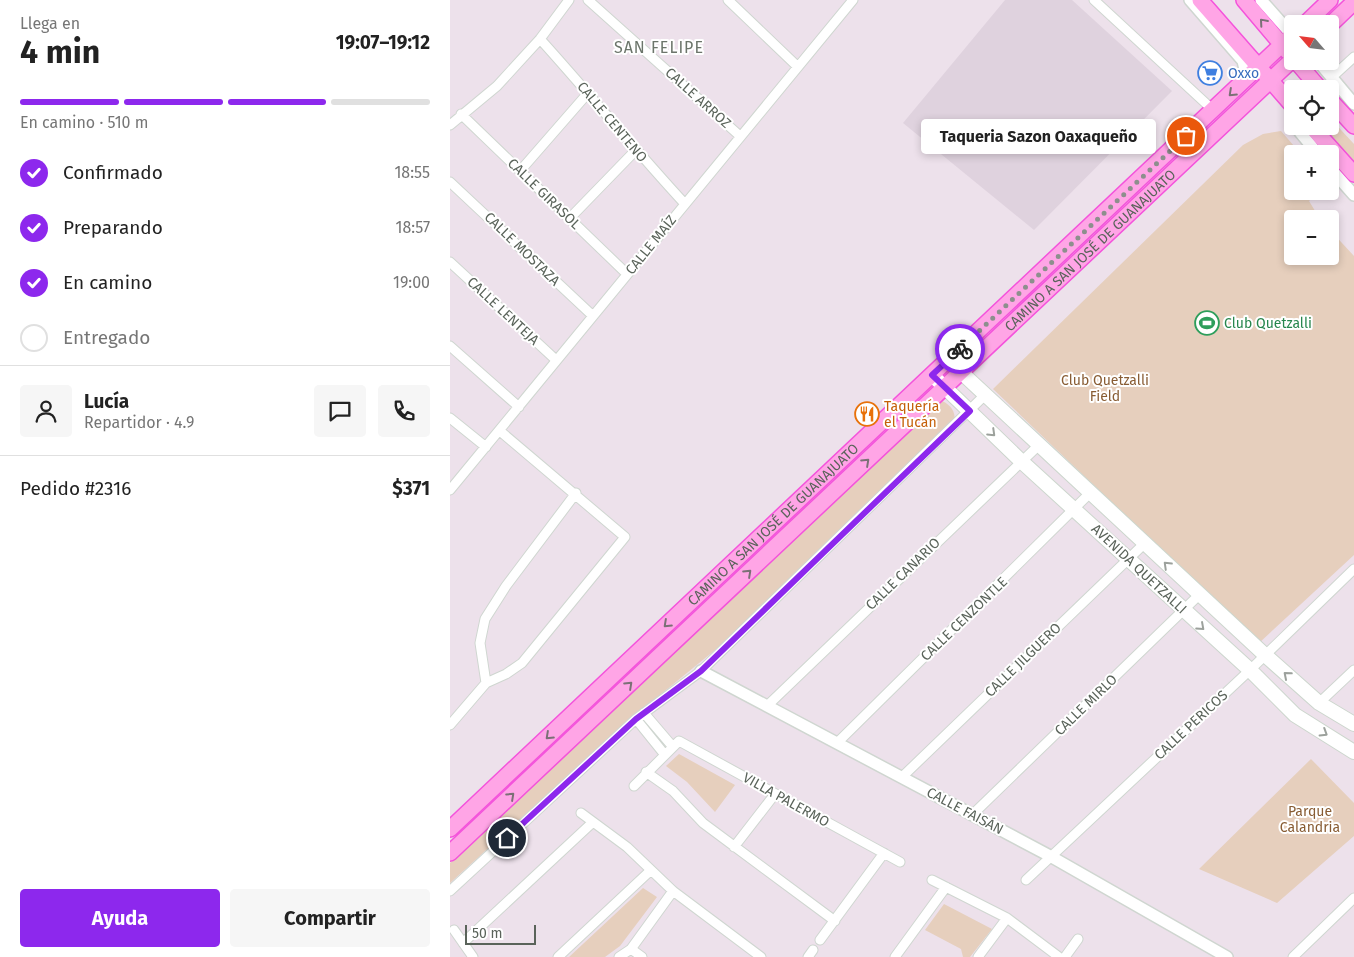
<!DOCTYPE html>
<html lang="es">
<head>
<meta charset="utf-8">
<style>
	body { margin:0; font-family:"Fira Sans",sans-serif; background:#f6f6f6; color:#222; height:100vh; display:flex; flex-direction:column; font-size:19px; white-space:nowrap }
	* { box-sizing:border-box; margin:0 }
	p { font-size:16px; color:#767676 }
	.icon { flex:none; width:28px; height:28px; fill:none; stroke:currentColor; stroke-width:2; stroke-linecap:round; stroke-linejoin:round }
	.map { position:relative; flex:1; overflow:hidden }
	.drawer { display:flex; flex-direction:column; background:#fff; width:450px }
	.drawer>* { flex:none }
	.needle { width:32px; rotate:298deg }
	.controls { position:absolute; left:834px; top:15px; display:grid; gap:10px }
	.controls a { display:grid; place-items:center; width:55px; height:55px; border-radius:5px; background:#fff; box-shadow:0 2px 8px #0003; font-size:25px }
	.scale { position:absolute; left:15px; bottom:12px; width:71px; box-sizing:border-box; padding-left:5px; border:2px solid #5a635a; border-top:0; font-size:14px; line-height:18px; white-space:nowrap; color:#5a635a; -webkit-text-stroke:4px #fff; paint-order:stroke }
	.pin { position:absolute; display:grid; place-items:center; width:42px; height:42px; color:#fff; margin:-21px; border:2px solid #fff; border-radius:50%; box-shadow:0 1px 5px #0007 }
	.courier { position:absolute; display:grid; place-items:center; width:50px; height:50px; margin:-25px; border:4px solid #8d28ed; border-radius:50%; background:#fff; color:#222; box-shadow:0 1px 6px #0007 }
	.bubble { position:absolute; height:35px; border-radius:5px; background:#fff; box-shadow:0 2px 8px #0003; font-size:16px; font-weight:700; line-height:35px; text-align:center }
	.overview em { font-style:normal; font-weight:700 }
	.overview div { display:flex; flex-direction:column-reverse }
	.overview { display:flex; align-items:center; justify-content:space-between; height:85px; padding:0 20px }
	h1 { font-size:32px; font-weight:700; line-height:38px }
	.bar { display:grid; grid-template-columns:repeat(4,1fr); gap:8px 5px; align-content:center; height:60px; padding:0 20px }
	.bar i { height:6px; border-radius:4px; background:#e0e0e0 }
	.bar .selected { background:#8d28ed }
	.bar p { grid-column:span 4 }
	.line { display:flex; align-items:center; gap:12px; padding:0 20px; border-top:1px solid #e0e0e0 }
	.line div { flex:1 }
	.round { display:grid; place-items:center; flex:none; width:52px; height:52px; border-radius:5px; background:#f6f6f6 }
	ol { padding:0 20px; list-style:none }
	li { display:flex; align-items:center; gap:15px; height:55px }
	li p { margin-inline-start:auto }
	li .icon { padding:5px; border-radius:50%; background:#8d28ed; color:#fff; stroke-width:4 }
	li:last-child { color:#767676 }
	li i { width:28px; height:28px; border:2px solid #e0e0e0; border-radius:50% }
	.primary-button { display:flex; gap:10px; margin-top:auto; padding:10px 20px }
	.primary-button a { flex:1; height:58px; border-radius:5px; background:#8d28ed; color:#fff; font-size:20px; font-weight:700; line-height:58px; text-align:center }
	.primary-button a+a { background:#f6f6f6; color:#222 }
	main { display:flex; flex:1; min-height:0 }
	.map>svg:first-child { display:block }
</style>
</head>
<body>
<main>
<section class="drawer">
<div class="overview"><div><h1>4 min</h1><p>Llega en</p></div><em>19:07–19:12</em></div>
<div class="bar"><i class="selected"></i><i class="selected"></i><i class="selected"></i><i></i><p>En camino · 510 m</p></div>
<ol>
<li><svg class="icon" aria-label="check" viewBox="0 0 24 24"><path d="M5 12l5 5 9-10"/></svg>Confirmado<p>18:55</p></li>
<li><svg class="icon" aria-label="check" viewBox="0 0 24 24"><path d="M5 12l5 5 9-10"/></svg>Preparando<p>18:57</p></li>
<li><svg class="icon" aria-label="check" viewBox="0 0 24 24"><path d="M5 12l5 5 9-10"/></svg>En camino<p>19:00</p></li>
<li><i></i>Entregado</li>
</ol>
<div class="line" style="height:90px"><a class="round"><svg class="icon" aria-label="person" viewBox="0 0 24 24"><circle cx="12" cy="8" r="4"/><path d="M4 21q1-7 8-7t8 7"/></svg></a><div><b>Lucía</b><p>Repartidor · 4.9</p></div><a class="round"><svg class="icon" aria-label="chat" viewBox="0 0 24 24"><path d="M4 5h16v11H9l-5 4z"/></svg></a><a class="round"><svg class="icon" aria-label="phone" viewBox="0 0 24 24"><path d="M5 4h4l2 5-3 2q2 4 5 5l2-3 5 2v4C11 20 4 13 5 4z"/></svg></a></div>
<div class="line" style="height:65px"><div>Pedido #2316</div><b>$371</b></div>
<div class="primary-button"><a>Ayuda</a><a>Compartir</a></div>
</section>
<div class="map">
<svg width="904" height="957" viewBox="0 0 904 957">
	<rect width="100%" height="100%" fill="#ede1eb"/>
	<path fill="#dfd2de" d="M 555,0 L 622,0 L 722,91 L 584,230 L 453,123 Z"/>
	<path fill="#e6cfbd" d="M 880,118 L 904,144 L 904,164 L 871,126 L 880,126 Z
		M 831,131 L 851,154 L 842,154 L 842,191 L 870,191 L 859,201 L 870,219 L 842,219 L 842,256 L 880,256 L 880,230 L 904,256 L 904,555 L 809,643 L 543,389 L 793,145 L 813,134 Z
		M 492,401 C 501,405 505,411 505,421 L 270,646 L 178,721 L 0,883 L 0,863 Z
		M 229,754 L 285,785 L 265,812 L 237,782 L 216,766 Z
		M 861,759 L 904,803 L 904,836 L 827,903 L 749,869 Z
		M 193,888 L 207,897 L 170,946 L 155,957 L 119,957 Z
		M 494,904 L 542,929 L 520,957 L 513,957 L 511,949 L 475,930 Z"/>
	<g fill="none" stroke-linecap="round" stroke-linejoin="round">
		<g stroke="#cfd6d0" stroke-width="11">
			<path id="minor" d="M 138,0 L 290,136
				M 278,0 L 348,67
				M 644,0 L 763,110
				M 90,39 C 139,93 185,150 235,204
				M 881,78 L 904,57
				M 11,114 L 177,274
				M 0,125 L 47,86 L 90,39 L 119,0
				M 70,171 L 138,93
				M 0,182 L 143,316
				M 119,219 L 185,151
				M 0,262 L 106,360
				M 0,346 L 69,407
				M 0,418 L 36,447
				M 0,490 L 403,0
				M 36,683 L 30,643 L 35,619 L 56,586 L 126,493
				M 869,703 L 904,670
				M 318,705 L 589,445
				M 194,713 L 223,747
				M 186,719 L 215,755
				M 0,725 L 36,683 L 56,674 L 72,663 L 175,537 L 50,431
				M 387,743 L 640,493
				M 196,772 L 223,791 L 253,823 L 385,921
				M 452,777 L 695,543
				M 184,786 L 229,741 L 450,862
				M 131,813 L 177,847 L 223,891 L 311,957
				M 522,815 L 749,595
				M 284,847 L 325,794
				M 482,880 L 557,918 L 609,957
				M 576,880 L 800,670 L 904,569
				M 0,891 L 186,719 L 251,671 L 535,395
				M 4,930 L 23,957
				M 370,940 L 434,853
				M 13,943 L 143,822
				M 181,949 L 192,957
				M 108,957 L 200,871
				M 169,957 L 181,949 L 223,891
				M 358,957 L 363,950
				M 445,957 L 496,887
				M 528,957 L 557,918
				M 615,957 L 628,939
				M 843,957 L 904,898"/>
		</g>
		<g stroke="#cfd6d0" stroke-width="14">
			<path id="tertiary" d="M 740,0 L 793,61 L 797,78
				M 811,0 L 842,35
				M 868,61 L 904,104
				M 845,126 L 868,154
				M 880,168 L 904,195
				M 251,671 L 600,856 L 777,957"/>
		</g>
		<g stroke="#ccd6cd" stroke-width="16">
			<path id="secondary" d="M 498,360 L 815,655 L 869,703 L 904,724
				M 482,375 L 571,461 L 800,670 L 845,715 L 904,752"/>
		</g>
		<g stroke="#f453db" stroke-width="18">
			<g id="primary">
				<path d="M 750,0 L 842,105"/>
				<path d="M 794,0 L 838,52"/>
				<path d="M 855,24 L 880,0"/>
				<path d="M 880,25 L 904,2"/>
				<path d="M 846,61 L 870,89"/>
				<path d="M 880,100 L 904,126"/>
				<path d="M 861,126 L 904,174"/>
				<path id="s1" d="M 0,829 L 842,35"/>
				<path id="s2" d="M 0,853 L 842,60"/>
			</g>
		</g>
		<use href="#minor" stroke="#fff" stroke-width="9"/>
		<use href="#tertiary" stroke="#fff" stroke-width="11"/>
		<use href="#secondary" stroke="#fff" stroke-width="14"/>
		<use href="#primary" stroke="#ffa5e6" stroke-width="15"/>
	</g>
	<defs><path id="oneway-chevron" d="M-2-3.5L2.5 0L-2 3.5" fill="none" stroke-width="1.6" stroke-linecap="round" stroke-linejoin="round" transform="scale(1.25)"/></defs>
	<g stroke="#7b7076">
		<use href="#oneway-chevron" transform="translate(813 22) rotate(-131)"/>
		<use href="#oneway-chevron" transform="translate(782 93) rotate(137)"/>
		<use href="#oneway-chevron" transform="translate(416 462) rotate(-43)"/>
		<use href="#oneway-chevron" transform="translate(298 573) rotate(-43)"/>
		<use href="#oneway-chevron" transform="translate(217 624) rotate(137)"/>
		<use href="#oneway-chevron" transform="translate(179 685) rotate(-43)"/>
		<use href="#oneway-chevron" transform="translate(99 736) rotate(137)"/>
		<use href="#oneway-chevron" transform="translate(61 796) rotate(-43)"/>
	</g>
	<g stroke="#9ca19c">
		<use href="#oneway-chevron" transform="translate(542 433) rotate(44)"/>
		<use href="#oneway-chevron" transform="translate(717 565) rotate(-136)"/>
		<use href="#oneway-chevron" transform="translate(751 627) rotate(42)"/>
		<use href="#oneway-chevron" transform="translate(837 675) rotate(-139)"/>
		<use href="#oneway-chevron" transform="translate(874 733) rotate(32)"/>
	</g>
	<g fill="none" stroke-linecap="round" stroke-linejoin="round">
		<path stroke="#8d8f8d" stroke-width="5" stroke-dasharray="0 9" d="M 510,349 L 736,136"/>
		<path stroke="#8d28ed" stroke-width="6" d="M 57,838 L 186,719 L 251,671 L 520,411 L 482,375 L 510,349"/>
	</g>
	<defs>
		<g id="supermarket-ring" transform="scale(1.25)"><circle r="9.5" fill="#fff" stroke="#3f7fe0" stroke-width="1.5"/><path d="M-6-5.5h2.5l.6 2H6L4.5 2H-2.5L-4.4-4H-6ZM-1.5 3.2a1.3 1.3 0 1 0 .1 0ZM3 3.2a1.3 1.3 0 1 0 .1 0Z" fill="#3f7fe0"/></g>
		<g id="stadium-ring" transform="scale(1.25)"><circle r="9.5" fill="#fff" stroke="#2e9e5b" stroke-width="1.5"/><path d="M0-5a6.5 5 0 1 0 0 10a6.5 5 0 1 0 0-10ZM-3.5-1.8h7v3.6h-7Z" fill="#2e9e5b"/></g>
		<g id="restaurant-ring" transform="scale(1.25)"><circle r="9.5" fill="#fff" stroke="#e8710a" stroke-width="1.5"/><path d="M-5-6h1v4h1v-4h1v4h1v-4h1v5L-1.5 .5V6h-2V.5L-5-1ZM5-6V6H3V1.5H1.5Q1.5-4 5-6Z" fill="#e8710a"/></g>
	</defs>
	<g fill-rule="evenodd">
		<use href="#supermarket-ring" x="760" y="73"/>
		<use href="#stadium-ring" x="757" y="323"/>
		<use href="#restaurant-ring" x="417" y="414"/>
	</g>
	<g text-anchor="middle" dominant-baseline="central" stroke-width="4" stroke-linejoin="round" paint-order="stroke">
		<g font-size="14" fill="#366cbe" stroke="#fff" text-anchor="start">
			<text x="778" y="73">Oxxo</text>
		</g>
		<g font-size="14" fill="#5a635a" stroke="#fff">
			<text transform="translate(248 98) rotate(42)">CALLE ARROZ</text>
			<text transform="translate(162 122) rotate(50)">CALLE CENTENO</text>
			<text transform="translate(94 194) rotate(44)">CALLE GIRASOL</text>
			<text transform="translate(201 245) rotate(-51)">CALLE MAÍZ</text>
			<text transform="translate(72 249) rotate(44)">CALLE MOSTAZA</text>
			<text stroke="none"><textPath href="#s2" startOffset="879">CAMINO A SAN JOSÉ DE GUANAJUATO</textPath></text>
			<text transform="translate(53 311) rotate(43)">CALLE LENTEJA</text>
			<text stroke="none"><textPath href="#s1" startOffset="444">CAMINO A SAN JOSÉ DE GUANAJUATO</textPath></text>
			<text transform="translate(689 569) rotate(43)">AVENIDA QUETZALLI</text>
			<text transform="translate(453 574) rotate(-44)">CALLE CANARIO</text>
			<text transform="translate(514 619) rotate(-44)">CALLE CENZONTLE</text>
			<text transform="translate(573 660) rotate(-44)">CALLE JILGUERO</text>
			<text transform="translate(636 705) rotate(-44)">CALLE MIRLO</text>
			<text transform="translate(741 725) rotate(-43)">CALLE PERICOS</text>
			<text transform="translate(336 800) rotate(29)">VILLA PALERMO</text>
			<text transform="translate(515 811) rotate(28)">CALLE FAISÁN</text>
		</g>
		<g font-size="14" fill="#27864d" stroke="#fff" text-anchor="start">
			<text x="774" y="323">Club Quetzalli</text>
		</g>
		<g font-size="14" fill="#885c33" stroke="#fff">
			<text x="655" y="380">Club Quetzalli<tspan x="655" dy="16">Field</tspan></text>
			<text x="860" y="811">Parque<tspan x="860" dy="16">Calandria</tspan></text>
		</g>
		<g font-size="14" fill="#c56008" stroke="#fff" text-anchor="start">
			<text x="434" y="406">Taquería<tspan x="434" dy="16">el Tucán</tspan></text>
		</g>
		<g font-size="16" letter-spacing="1" fill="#6c756b" stroke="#fff">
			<text x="209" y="47">SAN FELIPE</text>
		</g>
	</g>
</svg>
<div class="controls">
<a><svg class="needle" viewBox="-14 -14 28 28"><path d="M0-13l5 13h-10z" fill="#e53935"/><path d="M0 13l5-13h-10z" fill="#767676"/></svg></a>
<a><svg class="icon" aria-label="locate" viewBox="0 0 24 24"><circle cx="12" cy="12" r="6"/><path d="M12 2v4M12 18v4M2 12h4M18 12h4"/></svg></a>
<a>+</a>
<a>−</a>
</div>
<div class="scale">50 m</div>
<div class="pin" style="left:736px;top:136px;background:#ea580c"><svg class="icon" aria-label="bag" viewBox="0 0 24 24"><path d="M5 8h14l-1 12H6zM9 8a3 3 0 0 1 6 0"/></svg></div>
<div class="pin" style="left:57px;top:838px;background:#1f2937"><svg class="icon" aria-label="home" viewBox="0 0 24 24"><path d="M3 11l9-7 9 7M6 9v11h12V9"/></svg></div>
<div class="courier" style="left:510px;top:349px"><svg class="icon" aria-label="bike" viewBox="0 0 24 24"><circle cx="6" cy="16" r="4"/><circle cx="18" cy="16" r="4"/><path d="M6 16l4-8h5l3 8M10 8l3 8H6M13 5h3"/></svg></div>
<div class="bubble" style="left:471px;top:119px;width:235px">Taqueria Sazon Oaxaqueño</div>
</div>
</main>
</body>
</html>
